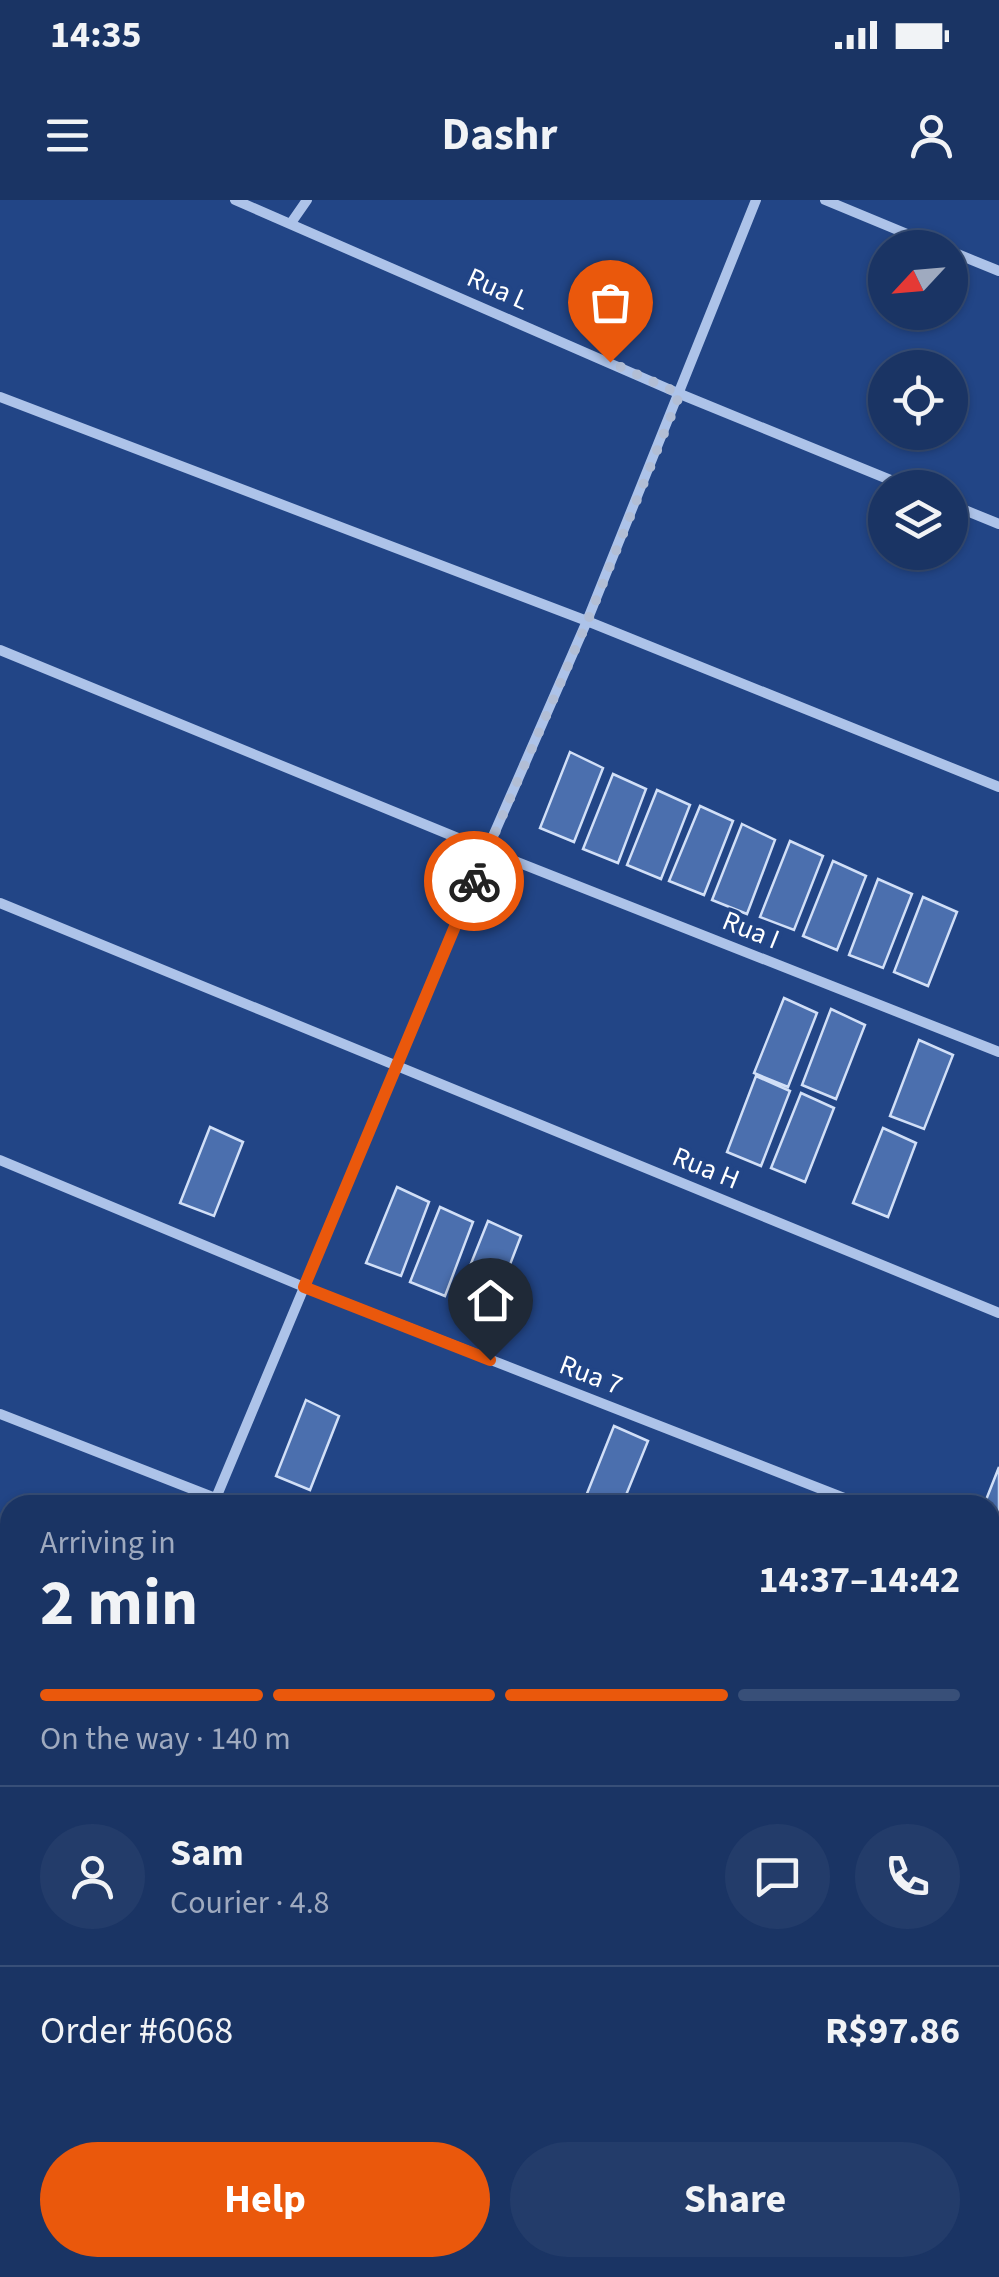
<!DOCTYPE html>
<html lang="en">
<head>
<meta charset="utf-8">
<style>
	body { margin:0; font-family:"Source Sans 3",sans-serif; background:#233c6a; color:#f1f3f6; height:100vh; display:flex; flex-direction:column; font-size:38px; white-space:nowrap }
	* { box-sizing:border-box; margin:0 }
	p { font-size:32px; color:#9faabf }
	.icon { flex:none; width:55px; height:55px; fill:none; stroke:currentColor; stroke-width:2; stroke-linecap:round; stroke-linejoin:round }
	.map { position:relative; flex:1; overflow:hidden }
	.sheet { position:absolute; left:0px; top:1295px; width:1000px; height:782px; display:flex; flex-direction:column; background:#1a3464; border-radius:30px 30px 0 0; box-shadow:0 2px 8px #0004,0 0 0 2px #384f78 }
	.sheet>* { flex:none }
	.needle { width:65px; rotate:244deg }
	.buttons { position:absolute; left:868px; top:30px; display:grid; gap:20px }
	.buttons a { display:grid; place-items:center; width:100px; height:100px; border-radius:50%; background:#1a3464; box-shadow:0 2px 8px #0004,0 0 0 2px #384f78; font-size:50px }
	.pin { position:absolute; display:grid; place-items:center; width:85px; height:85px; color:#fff; margin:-102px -42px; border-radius:50% 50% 50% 0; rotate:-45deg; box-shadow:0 0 10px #0007 }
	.pin .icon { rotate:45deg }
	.courier { position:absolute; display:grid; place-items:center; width:100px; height:100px; margin:-50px; border:8px solid #ea580c; border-radius:50%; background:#fff; color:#222; box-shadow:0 2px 12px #0007 }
	.headline em { font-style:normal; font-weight:700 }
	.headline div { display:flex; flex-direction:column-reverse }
	.headline { display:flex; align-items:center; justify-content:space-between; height:170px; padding:0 40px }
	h1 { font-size:65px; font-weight:700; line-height:75px }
	.bar { display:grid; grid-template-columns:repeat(4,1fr); gap:15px 10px; align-content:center; height:120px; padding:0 40px }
	.bar i { height:12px; border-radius:8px; background:#384f78 }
	.bar .selected { background:#ea580c }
	.bar p { grid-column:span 4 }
	.line { display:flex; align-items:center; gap:25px; padding:0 40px; border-top:2px solid #384f78 }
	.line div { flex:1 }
	.round { display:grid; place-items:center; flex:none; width:105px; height:105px; border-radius:52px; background:#233c6a }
	.cta { display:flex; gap:20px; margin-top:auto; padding:20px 40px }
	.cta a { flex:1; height:115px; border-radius:60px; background:#ea580c; color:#fff; font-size:40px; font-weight:700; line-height:115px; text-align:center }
	.cta a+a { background:#233c6a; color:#f1f3f6 }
	.status { display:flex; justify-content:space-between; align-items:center; height:70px; padding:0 50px; background:#1a3464; direction:ltr }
	.status svg { height:28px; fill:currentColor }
	header { display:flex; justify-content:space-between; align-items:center; height:130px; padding:0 40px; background:#1a3464; font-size:45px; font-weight:700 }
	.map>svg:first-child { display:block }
</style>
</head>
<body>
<div class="status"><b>14:35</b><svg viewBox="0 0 49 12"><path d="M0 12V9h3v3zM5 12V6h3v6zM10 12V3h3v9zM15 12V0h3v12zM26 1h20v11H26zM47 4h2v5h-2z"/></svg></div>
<header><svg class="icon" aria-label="menu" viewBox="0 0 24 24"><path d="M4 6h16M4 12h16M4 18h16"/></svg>Dashr<svg class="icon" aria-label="person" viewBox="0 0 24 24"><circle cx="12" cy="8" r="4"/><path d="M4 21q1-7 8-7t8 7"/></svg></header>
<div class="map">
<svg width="999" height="2077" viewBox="0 0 999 2077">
	<rect width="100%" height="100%" fill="#224586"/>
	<path fill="#4b6fae" stroke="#d1dff7" stroke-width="2.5" d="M 570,552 L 603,568 L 574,642 L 540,628 Z
		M 613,574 L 646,589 L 618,663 L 583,649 Z
		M 657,590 L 690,605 L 661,679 L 627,665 Z
		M 700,606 L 733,621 L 704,695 L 669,681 Z
		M 742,624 L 775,640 L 747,714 L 712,700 Z
		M 790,641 L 823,656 L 794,730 L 760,717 Z
		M 833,661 L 866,676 L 837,750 L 803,736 Z
		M 878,679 L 912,694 L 883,768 L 849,755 Z
		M 923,697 L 957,712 L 928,786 L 894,772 Z
		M 784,798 L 817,813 L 788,887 L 754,873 Z
		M 831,809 L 865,825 L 836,899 L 802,885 Z
		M 919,840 L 953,855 L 924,929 L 890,916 Z
		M 756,876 L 790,891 L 761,966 L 727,952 Z
		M 801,893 L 834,908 L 805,982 L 771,968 Z
		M 210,927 L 243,942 L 214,1016 L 180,1003 Z
		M 883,928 L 916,943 L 888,1017 L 853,1003 Z
		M 397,987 L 429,1002 L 401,1076 L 366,1063 Z
		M 440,1007 L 473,1022 L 445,1096 L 410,1082 Z
		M 488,1021 L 521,1036 L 492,1111 L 458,1096 Z
		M 306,1200 L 339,1216 L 310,1290 L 276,1276 Z
		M 614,1226 L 648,1241 L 622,1305 L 595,1305 L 584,1301 Z
		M 999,1267 L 999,1320 L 990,1317 L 990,1305 L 984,1305 Z
		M 170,2068 L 185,2068 L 205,2077 L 166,2077 Z
		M 376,2068 L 416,2068 L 412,2077 L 375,2077 Z"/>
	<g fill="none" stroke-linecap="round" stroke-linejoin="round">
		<path stroke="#adc3e9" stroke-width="10" d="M 235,0 L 680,194 L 910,288
			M 825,0 L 941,48
			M 291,23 L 307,0
			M 950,51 L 999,71
			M 0,197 L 587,421 L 999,587
			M 950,304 L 999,324
			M 0,450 L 487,650 L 999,852
			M 0,703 L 999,1113
			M 0,960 L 304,1087 L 862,1305
			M 0,1214 L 233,1305
			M 213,1305 L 487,650 L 587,421 L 756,0
			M 990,1355 L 999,1359
			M 990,1610 L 999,1613
			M 0,1714 L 10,1718
			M 990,1805 L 999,1783
			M 0,1845 L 10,1820
			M 990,1859 L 999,1863
			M 0,1966 L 10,1970
			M 246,2068 L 269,2077
			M 875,2068 L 899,2077"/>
	</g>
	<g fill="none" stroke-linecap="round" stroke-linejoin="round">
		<path stroke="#b2bed5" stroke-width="10" stroke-dasharray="0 18" d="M 474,681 L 588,420 L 680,194 L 610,162"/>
		<path stroke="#ea580c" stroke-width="12" d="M 474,681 L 304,1087 L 490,1160"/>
	</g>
	<g text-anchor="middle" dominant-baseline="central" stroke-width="8" stroke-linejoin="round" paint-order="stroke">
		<g font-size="28" fill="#fff" stroke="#224586">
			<text transform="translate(498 89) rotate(24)">Rua L</text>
			<text transform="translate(751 730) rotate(22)">Rua I</text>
			<text transform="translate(706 968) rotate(22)">Rua H</text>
			<text transform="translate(591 1175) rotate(21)">Rua 7</text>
		</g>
	</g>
</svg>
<div class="buttons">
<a><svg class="needle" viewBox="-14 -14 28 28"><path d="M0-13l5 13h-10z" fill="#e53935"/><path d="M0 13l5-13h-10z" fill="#9faabf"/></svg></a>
<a><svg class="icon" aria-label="locate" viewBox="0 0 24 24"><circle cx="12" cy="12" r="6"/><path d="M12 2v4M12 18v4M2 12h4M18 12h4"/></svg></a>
<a><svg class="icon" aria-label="layers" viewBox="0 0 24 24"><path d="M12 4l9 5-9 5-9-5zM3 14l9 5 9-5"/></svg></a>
</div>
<div class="pin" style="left:610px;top:162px;background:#ea580c"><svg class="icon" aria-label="bag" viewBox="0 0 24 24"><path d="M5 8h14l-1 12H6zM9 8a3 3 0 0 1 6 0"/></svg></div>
<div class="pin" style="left:490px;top:1160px;background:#1f2937"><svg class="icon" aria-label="home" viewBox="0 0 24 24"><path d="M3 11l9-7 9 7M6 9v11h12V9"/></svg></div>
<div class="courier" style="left:474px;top:681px"><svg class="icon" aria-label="bike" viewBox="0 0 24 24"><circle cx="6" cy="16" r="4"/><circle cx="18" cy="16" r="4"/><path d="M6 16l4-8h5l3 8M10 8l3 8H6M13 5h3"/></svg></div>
<section class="sheet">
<div class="headline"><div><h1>2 min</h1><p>Arriving in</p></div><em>14:37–14:42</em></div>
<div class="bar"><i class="selected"></i><i class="selected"></i><i class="selected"></i><i></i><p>On the way · 140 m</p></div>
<div class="line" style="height:180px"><a class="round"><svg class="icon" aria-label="person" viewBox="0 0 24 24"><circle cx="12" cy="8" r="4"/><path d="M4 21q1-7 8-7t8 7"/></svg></a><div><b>Sam</b><p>Courier · 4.8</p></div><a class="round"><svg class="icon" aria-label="chat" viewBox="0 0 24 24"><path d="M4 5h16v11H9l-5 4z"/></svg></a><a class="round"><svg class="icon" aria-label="phone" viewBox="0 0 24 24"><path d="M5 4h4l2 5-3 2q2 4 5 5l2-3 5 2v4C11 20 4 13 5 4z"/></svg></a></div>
<div class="line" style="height:130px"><div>Order #6068</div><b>R$97.86</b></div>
<div class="cta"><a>Help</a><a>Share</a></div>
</section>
</div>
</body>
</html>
